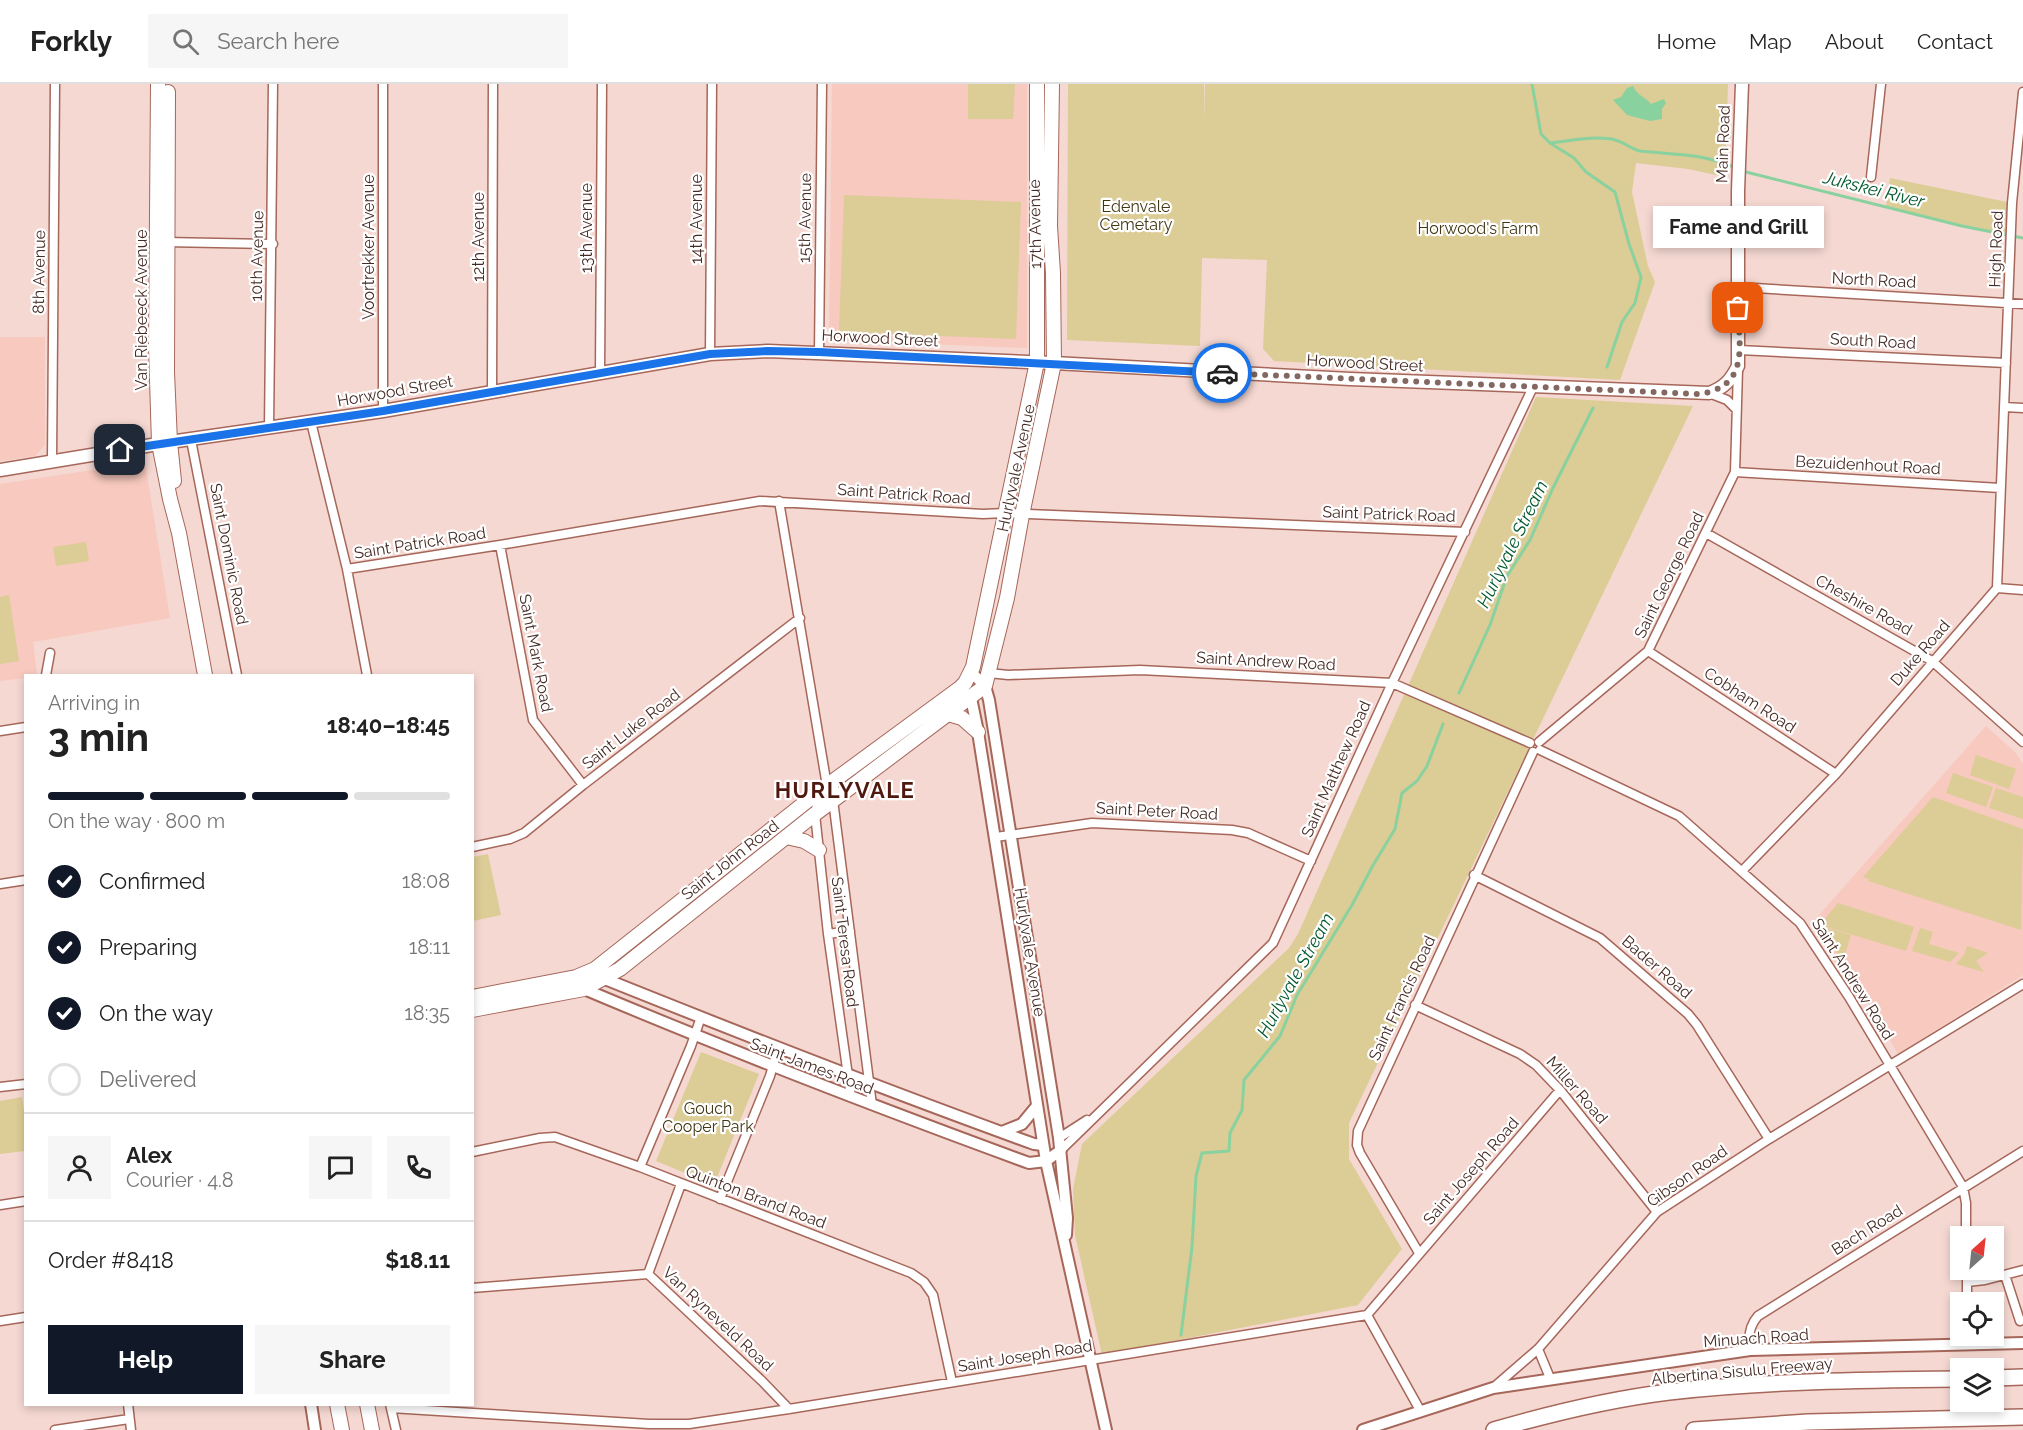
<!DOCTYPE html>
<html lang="en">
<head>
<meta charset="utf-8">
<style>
	body { margin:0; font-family:Raleway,sans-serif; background:#f6f6f6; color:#222; height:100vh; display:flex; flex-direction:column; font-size:22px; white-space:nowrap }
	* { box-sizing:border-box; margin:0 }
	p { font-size:20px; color:#767676 }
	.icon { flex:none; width:33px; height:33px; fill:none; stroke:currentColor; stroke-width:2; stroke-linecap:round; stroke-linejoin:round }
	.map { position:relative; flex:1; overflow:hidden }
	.drawer { position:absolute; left:24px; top:590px; width:450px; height:732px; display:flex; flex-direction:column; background:#fff; border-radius:0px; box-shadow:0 3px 9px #0003 }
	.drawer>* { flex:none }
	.needle { width:39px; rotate:27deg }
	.fabs { position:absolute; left:1950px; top:1142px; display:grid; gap:12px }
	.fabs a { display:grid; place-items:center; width:54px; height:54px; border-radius:0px; background:#fff; box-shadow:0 3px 9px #0003; font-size:30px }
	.pin { position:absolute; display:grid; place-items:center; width:51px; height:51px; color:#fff; margin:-26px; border-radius:12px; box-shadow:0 3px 9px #0006 }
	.courier { position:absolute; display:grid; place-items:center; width:60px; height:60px; margin:-30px; border:4px solid #1a73e8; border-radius:50%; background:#fff; color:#222; box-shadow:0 2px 8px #0007 }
	.bubble { position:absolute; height:42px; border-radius:0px; background:#fff; box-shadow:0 3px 9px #0003; font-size:20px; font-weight:700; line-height:42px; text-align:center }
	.headline em { font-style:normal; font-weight:700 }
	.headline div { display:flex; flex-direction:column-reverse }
	.headline { display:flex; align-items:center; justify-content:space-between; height:102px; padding:0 24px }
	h1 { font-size:39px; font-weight:700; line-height:45px }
	.bar { display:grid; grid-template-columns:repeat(4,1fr); gap:9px 6px; align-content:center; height:72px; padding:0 24px }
	.bar i { height:8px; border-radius:4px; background:#e0e0e0 }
	.bar .active { background:#111827 }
	.bar p { grid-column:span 4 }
	.line { display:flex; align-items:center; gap:15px; padding:0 24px; border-top:2px solid #e0e0e0 }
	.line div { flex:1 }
	.round { display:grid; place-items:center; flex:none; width:63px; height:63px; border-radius:0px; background:#f6f6f6 }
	ol { padding:0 24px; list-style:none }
	li { display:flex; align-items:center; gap:18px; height:66px }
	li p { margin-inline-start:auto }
	li .icon { padding:6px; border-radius:50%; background:#111827; color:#fff; stroke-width:4 }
	li:last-child { color:#767676 }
	li i { width:33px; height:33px; border:3px solid #e0e0e0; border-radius:50% }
	.cta { display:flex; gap:12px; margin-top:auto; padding:12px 24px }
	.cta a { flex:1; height:69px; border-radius:0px; background:#111827; color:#fff; font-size:24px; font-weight:700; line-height:69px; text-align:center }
	.cta a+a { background:#f6f6f6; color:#222 }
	header { display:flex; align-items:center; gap:36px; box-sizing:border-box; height:84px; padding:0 30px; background:#fff; border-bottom:2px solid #e0e0e0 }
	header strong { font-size:28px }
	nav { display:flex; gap:33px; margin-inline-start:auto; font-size:21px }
	.search { width:420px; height:54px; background:#f6f6f6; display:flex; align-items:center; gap:15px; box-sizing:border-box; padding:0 21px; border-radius:0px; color:#767676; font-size:22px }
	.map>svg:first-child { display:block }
</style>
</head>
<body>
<header>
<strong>Forkly</strong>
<div class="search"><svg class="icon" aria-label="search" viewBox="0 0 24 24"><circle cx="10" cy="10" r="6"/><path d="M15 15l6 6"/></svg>Search here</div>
<nav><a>Home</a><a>Map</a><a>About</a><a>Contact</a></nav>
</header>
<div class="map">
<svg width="2023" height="1346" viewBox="0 0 2023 1346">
	<rect width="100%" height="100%" fill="#f5d8d2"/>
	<path fill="#f8c9be" d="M 832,0 L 1027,0 L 1027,264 L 829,256 Z
		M 0,253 L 45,253 L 45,361 L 35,372 L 0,377 Z
		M 145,378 L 170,534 L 33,558 L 37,591 L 26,591 L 25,594 L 0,597 L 0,400 Z
		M 1986,642 L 2015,668 L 2023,680 L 2023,891 L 1898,970 L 1861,906 L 1812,839 Z"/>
	<path fill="#dccc96" d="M 968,0 L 1015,0 L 1013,35 L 968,35 Z
		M 1068,0 L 1204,0 L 1204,39 L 1205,0 L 1728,0 L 1725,93 L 1688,85 L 1636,79 L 1632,108 L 1648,182 L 1655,198 L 1620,296 L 1274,277 L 1263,265 L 1267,176 L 1202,174 L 1200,262 L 1067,256 Z
		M 1890,94 L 2012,119 L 2011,152 L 1886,123 Z
		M 844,111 L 1021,118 L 1016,255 L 839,248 Z
		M 1536,313 L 1693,322 L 1349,1039 L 1349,1075 L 1402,1165 L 1358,1221 L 1102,1271 L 1075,1151 L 1073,1105 L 1082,1060 L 1289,864 L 1298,850 Z
		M 86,458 L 89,477 L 56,482 L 53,463 Z
		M 9,511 L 19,577 L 0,580 L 0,513 Z
		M 1976,671 L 2016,685 L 2009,705 L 1970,691 Z
		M 1953,689 L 1993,703 L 1986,723 L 1946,709 Z
		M 1996,704 L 2023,713 L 2023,735 L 1989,724 Z
		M 1933,713 L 2023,745 L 2021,846 L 1868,797 L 1869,795 L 1863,793 Z
		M 488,770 L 501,831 L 473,837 L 473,773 Z
		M 1838,819 L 1914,843 L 1906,867 L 1820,841 Z
		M 1821,842 L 1851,851 L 1843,877 L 1818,844 Z
		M 1920,844 L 1933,848 L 1929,860 L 1959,869 L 1950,878 L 1912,867 Z
		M 1967,862 L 1988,869 L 1976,877 L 1984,888 L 1956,880 L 1964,871 Z
		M 701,968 L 759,990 L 714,1101 L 656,1077 Z
		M 22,1013 L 25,1034 L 25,1067 L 0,1070 L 0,1017 Z"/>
	<path fill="#89d19e" d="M 1633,2 C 1637,12 1646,13 1651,20 L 1664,15 L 1666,19 L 1662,25 L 1662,35 L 1650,37 L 1627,31 L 1613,16 L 1621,13 L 1627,4 Z"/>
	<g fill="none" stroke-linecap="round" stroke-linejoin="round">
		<path stroke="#89d19e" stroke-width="3" d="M 1532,0 L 1541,50 L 1550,59 C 1568,57 1598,51 1615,56 C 1624,58 1631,65 1640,67 C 1676,71 1702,69 1736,84
			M 1550,59 L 1574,74 L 1586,88 L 1615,108 L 1629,160 L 1641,193 L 1635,219 L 1622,238 L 1607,283
			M 1742,87 L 1962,142 L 2023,154
			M 1459,609 L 1490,541 L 1507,492 L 1530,456 L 1553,404 L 1593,324
			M 1181,1251 L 1192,1163 L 1196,1092 L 1202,1069 L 1229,1067 L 1230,1049 L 1242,1026 L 1244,996 L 1280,952 L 1297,911 L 1352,821 L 1372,783 L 1395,745 L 1402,709 L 1417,697 L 1427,682 L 1443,640"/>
		<g stroke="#a6675a" stroke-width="11">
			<path id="minor" d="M 1871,93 L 1881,0
				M 165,158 L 273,160
				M 1738,203 L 2023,220
				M 1739,266 L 2006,279
				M 819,268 L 822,0
				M 710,270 L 712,0
				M 600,289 L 602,0
				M 492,307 L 493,0
				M 1709,309 L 1727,316 L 1736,325
				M 2004,323 L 2023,324
				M 383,327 L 383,0
				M 311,338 L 347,485 L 367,591
				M 269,344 L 273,0
				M 191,356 L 237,591
				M 52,377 L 55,0
				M 1735,388 L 2000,404
				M 779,417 L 827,702
				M 1706,449 L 1932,577 L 2023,658
				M 500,461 L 533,636 L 583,701
				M 347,485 L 500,461 L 760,417 L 983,430 L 1005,429 L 1465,448
				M 1997,504 L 2023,506
				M 1648,567 L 1836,690
				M 989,589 L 1008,591 L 1140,586 L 1392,599 L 1530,659
				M 46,591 L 50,569
				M 0,647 L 26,643
				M 1539,658 L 1648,567 L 1735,388 L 1738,285
				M 1540,666 L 1679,732 L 1800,839 L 1849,913 L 1963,1103 L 1966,1119 L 1966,1152
				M 835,697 L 833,716 L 872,1021
				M 820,707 L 815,730 L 828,850 L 851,1013
				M 996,753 L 1092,739 L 1232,746 L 1248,749 L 1311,777
				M 472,763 L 510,755 L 524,749 L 583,701 L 800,534
				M 1742,787 L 1836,690 L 1997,504 L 2012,119 L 2023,8
				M 1474,791 L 1600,854 L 1688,930 L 1697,941 L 1769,1055
				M 0,800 L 26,796
				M 828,850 L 850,847
				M 1415,921 L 1520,970 L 1536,981 L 1560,1006 L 1657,1128
				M 0,1003 L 26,1000
				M 1059,1054 L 1087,1036
				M 1061,1066 L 1273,859 L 1392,599 L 1533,303
				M 472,1068 L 540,1054 L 555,1053 L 640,1083 L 911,1189 L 924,1198 L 933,1211 L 952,1298
				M 640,1083 L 691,962 L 701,933
				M 720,1115 L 770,992 L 778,964
				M 0,1121 L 26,1117
				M 1419,1169 L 1360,1069 L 1357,1061 L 1358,1047 L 1533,668
				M 1967,1185 L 1967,1218
				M 648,1190 L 681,1100
				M 2005,1191 L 2020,1237
				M 1967,1198 L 1985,1196 L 2023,1186
				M 472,1204 L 648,1190 L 762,1297 L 789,1325
				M 1367,1231 L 1421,1328
				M 0,1237 L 26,1233
				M 1538,1265 L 1550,1294
				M 1750,1266 C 1748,1253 1749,1242 1758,1232 L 2023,1067
				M 1493,1304 L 1538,1265 L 1657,1128 L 1769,1055 L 2023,900
				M 128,1320 L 131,1346
				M 390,1320 L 396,1346
				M 391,1324 L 649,1340 L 689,1340 L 789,1325 L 1367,1231 L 1560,1006
				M 55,1346 L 129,1335"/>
		</g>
		<g stroke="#a6675a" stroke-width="14">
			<path id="tertiary" d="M 971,588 L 985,602 L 989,616 L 1059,1054 L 1067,1134 L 1066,1151
				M 965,609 L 971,614 L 978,648 L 1046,1077 L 1106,1346
				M 601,891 L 605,895 C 747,952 890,1008 1034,1060 L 1043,1061
				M 581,901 L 584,905 C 731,967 879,1024 1029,1079 L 1046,1077 L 1061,1066
				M 1002,1048 L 1022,1040 L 1036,1023
				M 311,1320 L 315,1346
				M 1363,1346 L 1493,1304 L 1750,1266 L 2023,1259"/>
		</g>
		<g stroke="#a6675a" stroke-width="15">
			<path id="secondary" d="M 0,386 L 170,358 L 383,327 L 710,270 L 768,267 L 1054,279 L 1350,295 L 1709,309 C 1724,304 1731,296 1738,282 L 1738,107 L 1742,0"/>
		</g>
		<g stroke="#a6675a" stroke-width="16">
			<path id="primary" d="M 158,0 L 156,263 L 159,360 L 170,415 L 179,449 L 205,591
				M 168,8 L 167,288 L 170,358 L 174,397
				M 948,630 L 962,634 L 978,648
				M 786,753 L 804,757 L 819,766
				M 472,913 L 576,893 L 595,885 L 821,706 L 960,604 L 965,599 L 973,583 L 1037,278 L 1037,0
				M 472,926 L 584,905 L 620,885 L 815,730 L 985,602 L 1007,514 L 1022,431 L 1054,279 L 1053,189 L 1050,142 L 1052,0
				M 337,1320 L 342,1346
				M 367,1320 L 372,1346"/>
		</g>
		<g stroke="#a6675a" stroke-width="18">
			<path id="motorway" d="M 1994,1294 L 2023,1293
				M 1494,1346 C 1549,1330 1612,1315 1669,1308 C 1765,1297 1863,1296 1960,1295
				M 1694,1346 L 1808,1338 L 2023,1333"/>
		</g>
		<use href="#minor" stroke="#fff" stroke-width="8"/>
		<use href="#tertiary" stroke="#fff" stroke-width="10"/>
		<use href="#secondary" stroke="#fff" stroke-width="12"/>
		<use href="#primary" stroke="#fff" stroke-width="14"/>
		<use href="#motorway" stroke="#fff" stroke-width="15"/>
	</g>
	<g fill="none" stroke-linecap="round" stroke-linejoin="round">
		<path stroke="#836862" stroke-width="6" stroke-dasharray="0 10.8" d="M 1222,289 L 1699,310 C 1750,303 1739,262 1738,224"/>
		<path stroke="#1a73e8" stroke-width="8" d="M 120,366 L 383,327 L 710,270 L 768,267 L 819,268 L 1222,289"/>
	</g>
	<g text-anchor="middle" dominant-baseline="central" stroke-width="4.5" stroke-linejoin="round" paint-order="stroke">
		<g font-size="16" fill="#462b25" stroke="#fff">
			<text transform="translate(1723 60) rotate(-88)">Main Road</text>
			<text transform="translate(805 134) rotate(-89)">15th Avenue</text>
			<text transform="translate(696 135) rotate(-90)">14th Avenue</text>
			<text transform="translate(1035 140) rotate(-91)">17th Avenue</text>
			<text transform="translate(586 144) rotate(-90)">13th Avenue</text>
			<text transform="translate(478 153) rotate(-90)">12th Avenue</text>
			<text transform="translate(368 163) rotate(-90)">Voortrekker Avenue</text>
			<text transform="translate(1996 165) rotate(-88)">High Road</text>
			<text transform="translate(257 172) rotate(-89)">10th Avenue</text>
			<text transform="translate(39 188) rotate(-89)">8th Avenue</text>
			<text transform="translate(1874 196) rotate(3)">North Road</text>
			<text transform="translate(141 226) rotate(-90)">Van Riebeeck Avenue</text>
			<text transform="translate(880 254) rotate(3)">Horwood Street</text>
			<text transform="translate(1873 257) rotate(3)">South Road</text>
			<text transform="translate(1365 279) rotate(3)">Horwood Street</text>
			<text transform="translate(395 307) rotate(-10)">Horwood Street</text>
			<text transform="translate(1868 381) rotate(3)">Bezuidenhout Road</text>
			<text transform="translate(1016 384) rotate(-78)">Hurlyvale Avenue</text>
			<text transform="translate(904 410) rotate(4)">Saint Patrick Road</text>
			<text transform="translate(1389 430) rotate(2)">Saint Patrick Road</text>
			<text transform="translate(420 459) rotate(-9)">Saint Patrick Road</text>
			<text transform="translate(229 470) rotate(79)">Saint Dominic Road</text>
			<text transform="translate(1669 491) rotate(-64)">Saint George Road</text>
			<text transform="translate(1864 521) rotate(29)">Cheshire Road</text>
			<text transform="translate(536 569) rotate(79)">Saint Mark Road</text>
			<text transform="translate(1920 569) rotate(-49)">Duke Road</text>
			<text transform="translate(1266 577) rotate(3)">Saint Andrew Road</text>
			<text transform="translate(1750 616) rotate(33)">Cobham Road</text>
			<text transform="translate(631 645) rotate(-38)">Saint Luke Road</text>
			<text transform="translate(1336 685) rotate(-66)">Saint Matthew Road</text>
			<text transform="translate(1157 727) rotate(3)">Saint Peter Road</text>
			<text transform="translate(730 776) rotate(-38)">Saint John Road</text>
			<text transform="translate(845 858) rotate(83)">Saint Teresa Road</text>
			<text transform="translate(1030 868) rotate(81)">Hurlyvale Avenue</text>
			<text transform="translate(1657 883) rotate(41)">Bader Road</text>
			<text transform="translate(1853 895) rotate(58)">Saint Andrew Road</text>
			<text transform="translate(1402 914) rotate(-65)">Saint Francis Road</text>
			<text transform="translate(812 982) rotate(21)">Saint James Road</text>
			<text transform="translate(1577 1006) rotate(49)">Miller Road</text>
			<text transform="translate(1471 1087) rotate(-49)">Saint Joseph Road</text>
			<text transform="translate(1687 1092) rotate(-35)">Gibson Road</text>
			<text transform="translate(756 1113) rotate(21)">Quinton Brand Road</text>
			<text transform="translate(1867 1146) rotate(-32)">Bach Road</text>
			<text transform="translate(718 1235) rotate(43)">Van Ryneveld Road</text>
			<text transform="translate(1756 1254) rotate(-4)">Minuach Road</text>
			<text transform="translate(1025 1272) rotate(-9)">Saint Joseph Road</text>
			<text transform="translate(1742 1287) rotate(-5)">Albertina Sisulu Freeway</text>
		</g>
		<g font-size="16" fill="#413714" stroke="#fff">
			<text x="1136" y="122">Edenvale<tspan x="1136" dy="18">Cemetary</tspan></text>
			<text x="1478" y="144">Horwood's Farm</text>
			<text x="708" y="1024">Gouch<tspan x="708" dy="18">Cooper Park</tspan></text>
		</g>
		<g font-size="18" font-style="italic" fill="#00592c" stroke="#fff">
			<text transform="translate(1874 105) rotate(14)">Jukskei River</text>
			<text transform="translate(1512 460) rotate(-64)">Hurlyvale Stream</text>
			<text transform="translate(1295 891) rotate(-61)">Hurlyvale Stream</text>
		</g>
		<g font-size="22" font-weight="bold" letter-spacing="1.5" fill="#4f190f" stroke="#fff">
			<text x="845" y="706">HURLYVALE</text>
		</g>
	</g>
</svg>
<div class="fabs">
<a><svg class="needle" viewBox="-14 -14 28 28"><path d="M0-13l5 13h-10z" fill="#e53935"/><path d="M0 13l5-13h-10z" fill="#767676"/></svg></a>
<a><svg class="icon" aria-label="locate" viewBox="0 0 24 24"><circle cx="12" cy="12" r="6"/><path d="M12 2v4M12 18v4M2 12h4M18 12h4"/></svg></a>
<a><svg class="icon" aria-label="layers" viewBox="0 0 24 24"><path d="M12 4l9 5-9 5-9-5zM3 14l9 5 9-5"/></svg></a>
</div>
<div class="pin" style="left:1738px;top:224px;background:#ea580c"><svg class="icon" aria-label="bag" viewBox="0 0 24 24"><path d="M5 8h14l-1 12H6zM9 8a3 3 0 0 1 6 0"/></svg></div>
<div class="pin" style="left:120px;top:366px;background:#1f2937"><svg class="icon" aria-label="home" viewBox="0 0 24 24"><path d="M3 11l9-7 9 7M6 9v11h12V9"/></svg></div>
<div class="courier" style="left:1222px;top:289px"><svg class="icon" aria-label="car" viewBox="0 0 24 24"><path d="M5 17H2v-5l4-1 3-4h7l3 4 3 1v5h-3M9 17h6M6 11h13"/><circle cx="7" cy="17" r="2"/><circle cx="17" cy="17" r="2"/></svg></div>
<div class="bubble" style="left:1653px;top:122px;width:171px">Fame and Grill</div>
<section class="drawer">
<div class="headline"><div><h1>3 min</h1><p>Arriving in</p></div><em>18:40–18:45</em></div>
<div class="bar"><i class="active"></i><i class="active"></i><i class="active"></i><i></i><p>On the way · 800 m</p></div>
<ol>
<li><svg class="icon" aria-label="check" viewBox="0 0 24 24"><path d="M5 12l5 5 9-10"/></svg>Confirmed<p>18:08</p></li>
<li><svg class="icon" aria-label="check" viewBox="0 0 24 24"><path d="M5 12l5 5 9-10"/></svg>Preparing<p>18:11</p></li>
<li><svg class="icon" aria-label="check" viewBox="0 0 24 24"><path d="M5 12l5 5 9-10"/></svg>On the way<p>18:35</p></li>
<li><i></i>Delivered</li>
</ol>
<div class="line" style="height:108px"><a class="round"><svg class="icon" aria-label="person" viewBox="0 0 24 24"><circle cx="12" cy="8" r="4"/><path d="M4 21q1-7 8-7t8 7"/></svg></a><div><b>Alex</b><p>Courier · 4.8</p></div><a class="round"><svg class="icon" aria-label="chat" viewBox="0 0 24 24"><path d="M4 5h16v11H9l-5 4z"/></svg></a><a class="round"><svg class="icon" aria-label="phone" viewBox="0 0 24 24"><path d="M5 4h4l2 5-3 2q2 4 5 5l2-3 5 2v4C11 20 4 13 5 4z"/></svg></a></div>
<div class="line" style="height:78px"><div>Order #8418</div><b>$18.11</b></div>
<div class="cta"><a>Help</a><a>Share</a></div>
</section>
</div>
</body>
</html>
